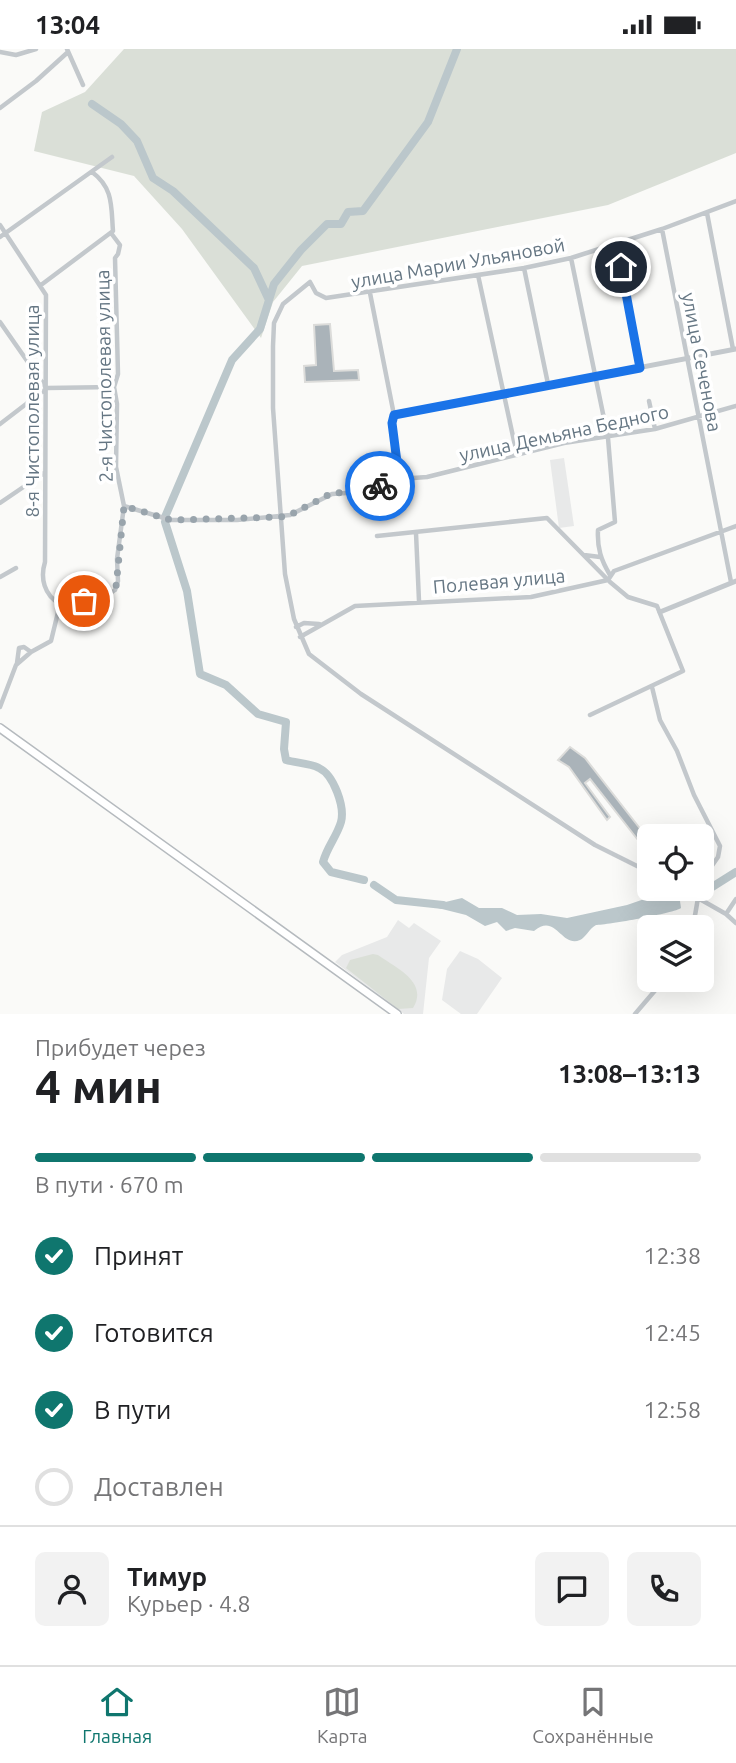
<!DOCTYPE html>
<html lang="ru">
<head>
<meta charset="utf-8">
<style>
	body { margin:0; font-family:Ubuntu,sans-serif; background:#f2f2f2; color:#202124; height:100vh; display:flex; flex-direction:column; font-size:26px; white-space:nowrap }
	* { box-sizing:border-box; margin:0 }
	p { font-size:23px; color:#757577 }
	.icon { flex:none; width:38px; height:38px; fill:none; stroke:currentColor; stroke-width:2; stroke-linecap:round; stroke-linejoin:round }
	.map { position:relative; height:965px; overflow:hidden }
	.drawer { display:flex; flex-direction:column; background:#fff; flex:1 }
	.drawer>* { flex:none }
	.fabs { position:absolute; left:637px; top:775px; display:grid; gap:14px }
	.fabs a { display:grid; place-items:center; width:77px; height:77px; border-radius:10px; background:#fff; box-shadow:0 7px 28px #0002; font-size:35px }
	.pin { position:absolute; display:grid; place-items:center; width:60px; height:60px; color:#fff; margin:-30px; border:4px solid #fff; border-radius:50%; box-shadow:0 2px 7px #0007 }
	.courier { position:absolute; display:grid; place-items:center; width:70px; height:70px; margin:-35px; border:5px solid #1a73e8; border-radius:50%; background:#fff; color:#222; box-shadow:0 2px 9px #0007 }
	.head em { font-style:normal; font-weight:700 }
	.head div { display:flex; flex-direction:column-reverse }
	.head { display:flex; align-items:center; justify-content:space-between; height:119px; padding:0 35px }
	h1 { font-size:46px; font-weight:700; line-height:52px }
	.bar { display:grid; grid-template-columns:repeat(4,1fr); gap:10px 7px; align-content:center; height:84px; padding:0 35px }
	.bar i { height:9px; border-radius:5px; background:#e0e0e0 }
	.bar .active { background:#0f766e }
	.bar p { grid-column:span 4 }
	.line { display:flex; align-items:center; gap:18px; padding:0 35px; border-top:2px solid #e0e0e0 }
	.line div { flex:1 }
	.round { display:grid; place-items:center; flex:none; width:74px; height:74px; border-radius:10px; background:#f2f2f2 }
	ol { padding:0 35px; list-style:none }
	li { display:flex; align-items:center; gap:21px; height:77px }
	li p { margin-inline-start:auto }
	li .icon { padding:7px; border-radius:50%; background:#0f766e; color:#fff; stroke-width:4 }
	li:last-child { color:#757577 }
	li i { width:38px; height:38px; border:4px solid #e0e0e0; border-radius:50% }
	.status { display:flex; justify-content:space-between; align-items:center; height:49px; padding:0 35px; background:#fff; direction:ltr }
	.status svg { height:19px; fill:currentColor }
	.tab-bar { display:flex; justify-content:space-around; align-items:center; height:98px; border-top:2px solid #e0e0e0; background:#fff; font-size:19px; color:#757577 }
	.tab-bar a { display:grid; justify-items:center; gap:4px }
	.tab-bar .active { color:#0f766e }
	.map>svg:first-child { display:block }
</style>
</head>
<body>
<div class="status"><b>13:04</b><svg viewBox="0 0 49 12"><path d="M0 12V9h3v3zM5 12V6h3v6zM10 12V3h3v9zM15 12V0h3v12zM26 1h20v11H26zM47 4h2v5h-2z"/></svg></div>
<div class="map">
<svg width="736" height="965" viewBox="0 0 736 965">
	<rect width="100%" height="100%" fill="#fafaf8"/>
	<path fill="#e8e9e9" d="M 564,409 L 574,477 L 559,479 L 550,411 Z
		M 398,871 L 409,879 L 414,874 L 441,892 L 429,909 L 423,965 L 404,965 L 335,913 L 342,906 L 387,888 Z
		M 460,902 L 478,910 L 502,929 L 477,965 L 461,965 L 442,951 L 447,920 Z"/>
	<path fill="#dadfd7" d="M 124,0 L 736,0 L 736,104 L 608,156 L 302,217 L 273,253 L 261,289 L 182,180 L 134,127 L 34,102 L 42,63 L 85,43 Z
		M 373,905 L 378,906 C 396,919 429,933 413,959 L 398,960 L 346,919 L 350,911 Z"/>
	<path fill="#bbc7cb" d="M 656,846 L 680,852 L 681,859 C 675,864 607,876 596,876 C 590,879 585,889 580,891 C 561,899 556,863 534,882 L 515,879 L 506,882 L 497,873 L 485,877 L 466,866 L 434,858 L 433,856 L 462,849 L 479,859 L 502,859 L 517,866 L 541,865 L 567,869 L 627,856 Z"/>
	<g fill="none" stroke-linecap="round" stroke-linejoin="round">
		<path stroke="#bbc7cb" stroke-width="8" d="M 92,55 L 121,75 L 137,92 L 153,129 L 173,142 L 254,219 L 268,249
			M 165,468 L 232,311 L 260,280 L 274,235 L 301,201 L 327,175 L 341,175 L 348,163 L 363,162 L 428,73 L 457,0
			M 165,473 L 187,542 L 200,625 L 226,636 L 258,665 L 286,673 L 284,700 L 286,711 C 296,714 310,714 319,719 C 334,726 345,758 341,773 C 337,787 327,798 323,813 L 331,823 L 364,831
			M 374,836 L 396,851 L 443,856
			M 701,845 L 736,823"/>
	</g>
	<path fill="#aab3b9" stroke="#dcdcda" stroke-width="2" d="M 330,275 L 334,322 L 358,321 L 359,331 L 305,333 L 304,317 L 316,316 L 314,276 Z
		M 570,698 L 585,709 L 645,786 L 638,791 L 590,730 L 585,734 L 610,768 L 607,771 L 569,718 L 558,711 Z"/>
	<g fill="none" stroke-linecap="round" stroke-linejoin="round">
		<g stroke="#b5babe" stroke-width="10">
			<path id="primary" d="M 0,679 L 397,965"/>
		</g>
		<path stroke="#c3c8cc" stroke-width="4.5" d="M 67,0 L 83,36
			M 0,3 L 16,6 L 36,0
			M 0,59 L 36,32 L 68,3
			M 707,164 L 733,300
			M 0,176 L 46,246 L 45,513 C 40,529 44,546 60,555
			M 662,180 L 731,533
			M 0,188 L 112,108
			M 616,193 L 640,319
			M 571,209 L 608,389 L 615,473 L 598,481 C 597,499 601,511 610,526
			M 524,219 L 548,335
			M 478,226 L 517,406
			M 41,236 L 113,182 C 111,159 114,139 92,123
			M 0,273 L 46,339
			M 649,352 L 655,380
			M 0,375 L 47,339 L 114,338
			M 398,421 L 413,429 L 427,428 L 564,394 L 655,380 L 736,357
			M 0,454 L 44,424
			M 124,457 L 171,471 L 237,471 L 290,466 L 332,445 L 376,442 L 386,427 L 398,421 L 392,374 L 394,366 L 370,244
			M 416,484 L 419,552
			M 377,487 L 547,469 L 610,533 L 628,548 L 657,557 L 683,622 L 590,666
			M 584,506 L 600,508
			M 0,528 L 16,519
			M 60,555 L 106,547 L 115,541 L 118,532 L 117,510 L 124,457 L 116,418 L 117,355 L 114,338 L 118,325 L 115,209 L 118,205 L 120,196 L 111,184
			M 296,578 L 304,574 L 319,575
			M 300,588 L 355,557 L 531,548 L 608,531 L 614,522 L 736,477
			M 17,614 L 19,599 L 24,598 L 31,603
			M 652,638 L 660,671 L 677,702 L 694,746 L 720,797 L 718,808 L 702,831
			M 0,658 L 16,616 L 31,603 L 51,592 L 60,555
			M 649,823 L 595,796 L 361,645 L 309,605 L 294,570 L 285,525 L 273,359 L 273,297 L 274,274 L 283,255 L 310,233 L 316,244 L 326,249 L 524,219 L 571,209 L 662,180 L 736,152
			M 682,840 L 726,865 L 736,874
			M 726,865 L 736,850
			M 693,878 L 698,849
			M 635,965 L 664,931"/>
		<path stroke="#c3c8cc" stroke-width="5" d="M 394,366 L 736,300
			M 660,563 L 736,532"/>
		<use href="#primary" stroke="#fff" stroke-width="7"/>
	</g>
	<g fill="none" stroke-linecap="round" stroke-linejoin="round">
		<path stroke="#99a4ac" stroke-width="7" stroke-dasharray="0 12.6" d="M 84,552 L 106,547 L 116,538 L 124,457 L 171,471 L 280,468 L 290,466 L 332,444 L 376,442 L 380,437"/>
		<path stroke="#1a73e8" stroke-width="9" d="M 380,437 L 386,427 L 398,421 L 392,374 L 394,366 L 640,319 L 621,218"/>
	</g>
	<g text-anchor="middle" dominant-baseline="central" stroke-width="7" stroke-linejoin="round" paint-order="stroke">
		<g font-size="19" fill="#657683" stroke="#fff">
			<text transform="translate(458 214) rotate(-10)">улица Марии Ульяновой</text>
			<text transform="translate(702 313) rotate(79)">улица Сеченова</text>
			<text transform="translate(104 327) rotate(-91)">2-я Чистополевая улица</text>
			<text transform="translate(32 362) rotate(-90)">8-я Чистополевая улица</text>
			<text transform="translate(564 384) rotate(-12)">улица Демьяна Бедного</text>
			<text transform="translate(499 532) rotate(-5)">Полевая улица</text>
		</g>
	</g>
</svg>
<div class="fabs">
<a><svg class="icon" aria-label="locate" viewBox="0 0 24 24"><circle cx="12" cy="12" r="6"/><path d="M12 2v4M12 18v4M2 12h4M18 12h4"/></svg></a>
<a><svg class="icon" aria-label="layers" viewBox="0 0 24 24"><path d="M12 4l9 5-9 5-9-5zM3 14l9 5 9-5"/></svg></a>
</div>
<div class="pin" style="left:84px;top:552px;background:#ea580c"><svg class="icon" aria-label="bag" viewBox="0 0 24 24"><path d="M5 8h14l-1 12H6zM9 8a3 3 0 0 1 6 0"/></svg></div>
<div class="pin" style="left:621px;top:218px;background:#1f2937"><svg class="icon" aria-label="home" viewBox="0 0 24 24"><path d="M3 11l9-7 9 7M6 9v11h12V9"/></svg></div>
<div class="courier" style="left:380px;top:437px"><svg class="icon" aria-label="bike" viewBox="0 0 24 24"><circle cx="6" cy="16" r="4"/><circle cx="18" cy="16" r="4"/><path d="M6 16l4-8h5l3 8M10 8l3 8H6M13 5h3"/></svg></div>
</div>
<section class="drawer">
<div class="head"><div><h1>4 мин</h1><p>Прибудет через</p></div><em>13:08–13:13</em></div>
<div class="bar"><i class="active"></i><i class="active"></i><i class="active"></i><i></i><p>В пути · 670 m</p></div>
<ol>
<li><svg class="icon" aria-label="check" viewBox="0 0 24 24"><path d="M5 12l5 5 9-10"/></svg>Принят<p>12:38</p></li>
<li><svg class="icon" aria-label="check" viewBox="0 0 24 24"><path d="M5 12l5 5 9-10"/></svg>Готовится<p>12:45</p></li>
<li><svg class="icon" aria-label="check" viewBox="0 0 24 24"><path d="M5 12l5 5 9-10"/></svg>В пути<p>12:58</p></li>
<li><i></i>Доставлен</li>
</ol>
<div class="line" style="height:126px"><a class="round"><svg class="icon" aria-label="person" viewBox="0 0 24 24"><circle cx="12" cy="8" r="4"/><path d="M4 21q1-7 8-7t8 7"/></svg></a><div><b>Тимур</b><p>Курьер · 4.8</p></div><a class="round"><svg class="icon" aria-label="chat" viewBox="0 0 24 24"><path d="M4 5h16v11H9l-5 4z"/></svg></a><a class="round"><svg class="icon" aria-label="phone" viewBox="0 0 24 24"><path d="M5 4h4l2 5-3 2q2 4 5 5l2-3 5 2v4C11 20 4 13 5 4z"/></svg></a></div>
</section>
<nav class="tab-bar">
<a class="active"><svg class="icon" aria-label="home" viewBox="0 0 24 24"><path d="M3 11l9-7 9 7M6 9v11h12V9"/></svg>Главная</a>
<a><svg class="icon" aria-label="map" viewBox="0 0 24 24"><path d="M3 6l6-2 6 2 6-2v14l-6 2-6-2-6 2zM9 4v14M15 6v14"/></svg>Карта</a>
<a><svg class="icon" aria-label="saved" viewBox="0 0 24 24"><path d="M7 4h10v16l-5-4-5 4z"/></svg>Сохранённые</a>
</nav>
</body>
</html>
